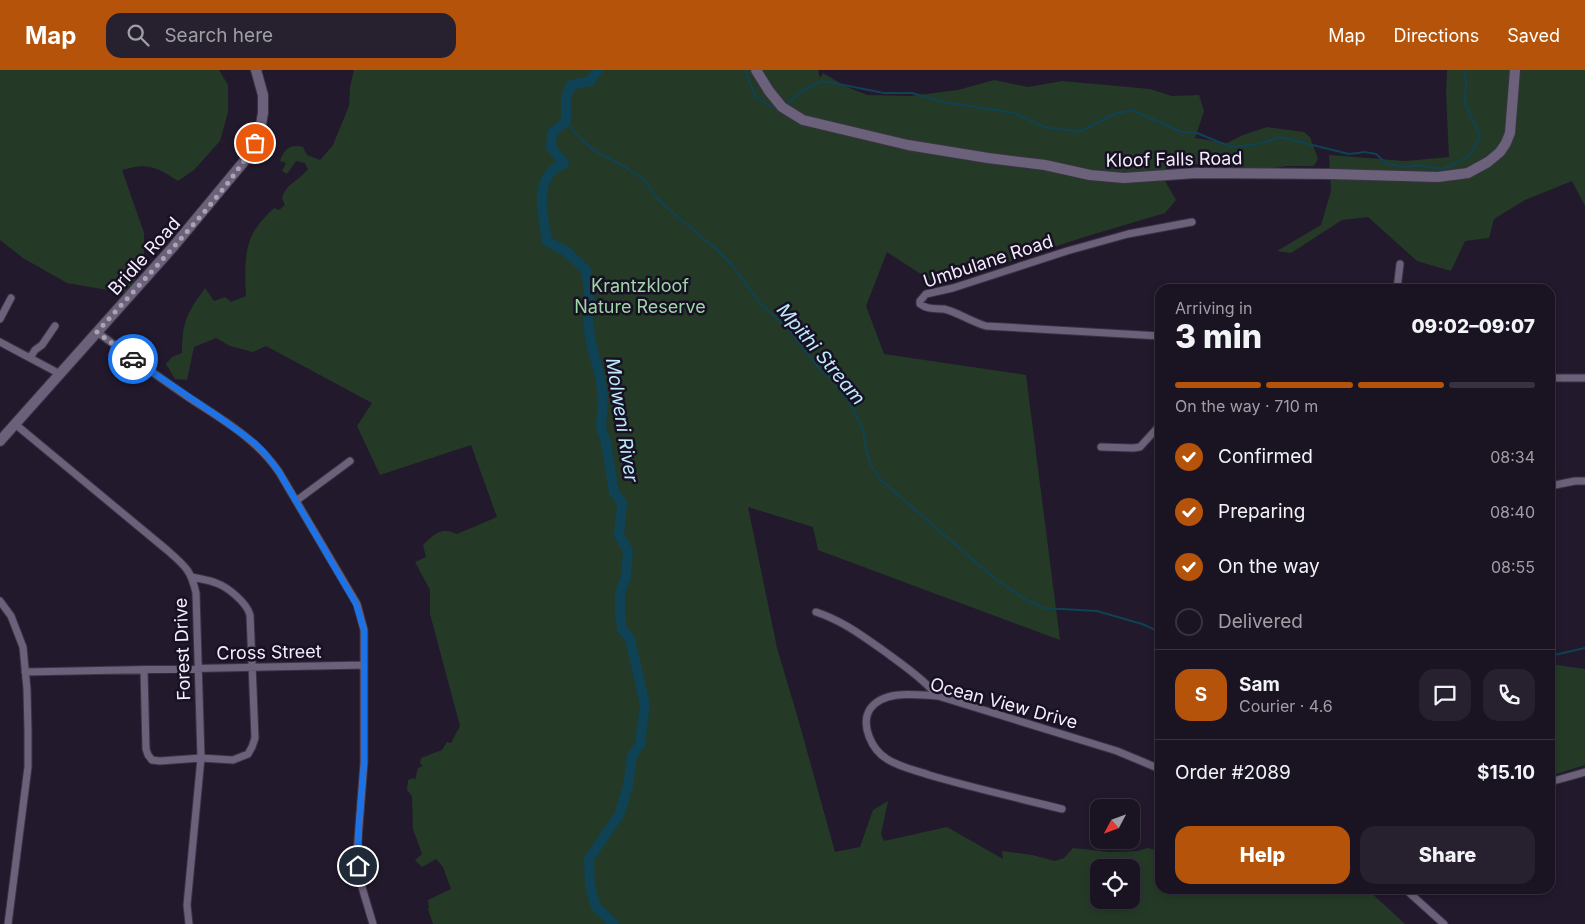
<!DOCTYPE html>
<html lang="en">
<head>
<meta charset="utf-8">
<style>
	body { margin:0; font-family:Inter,sans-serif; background:#27202f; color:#f1f3f6; height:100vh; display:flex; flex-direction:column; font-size:19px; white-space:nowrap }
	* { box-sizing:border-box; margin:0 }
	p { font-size:16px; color:#9f9ea5 }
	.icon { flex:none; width:28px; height:28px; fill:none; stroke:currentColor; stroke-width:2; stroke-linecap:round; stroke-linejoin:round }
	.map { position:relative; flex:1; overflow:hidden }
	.drawer { position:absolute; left:1155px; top:214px; width:400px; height:610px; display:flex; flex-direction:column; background:#1a1322; border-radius:15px; box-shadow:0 2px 8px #0003,0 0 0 1px #383240 }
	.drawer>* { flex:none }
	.needle { width:32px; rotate:229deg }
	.buttons { position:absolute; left:1090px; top:729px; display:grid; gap:10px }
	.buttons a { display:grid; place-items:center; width:50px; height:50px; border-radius:10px; background:#1a1322; box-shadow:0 2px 8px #0003,0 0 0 1px #383240; font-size:25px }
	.pin { position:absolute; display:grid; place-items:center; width:42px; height:42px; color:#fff; margin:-21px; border:2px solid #fff; border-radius:50%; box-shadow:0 1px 5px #0007 }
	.courier { position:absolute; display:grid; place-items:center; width:50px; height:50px; margin:-25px; border:4px solid #1a73e8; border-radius:50%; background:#fff; color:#222; box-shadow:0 1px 6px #0007 }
	.headline em { font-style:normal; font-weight:800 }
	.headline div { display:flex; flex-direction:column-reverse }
	.headline { display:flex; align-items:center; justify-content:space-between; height:85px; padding:0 20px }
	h1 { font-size:32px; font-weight:800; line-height:38px }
	.bar { display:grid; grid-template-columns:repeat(4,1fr); gap:8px 5px; align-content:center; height:60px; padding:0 20px }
	.bar i { height:6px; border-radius:4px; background:#383240 }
	.bar .on { background:#b45309 }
	.bar p { grid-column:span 4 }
	.line { display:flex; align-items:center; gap:12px; padding:0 20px; border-top:1px solid #383240 }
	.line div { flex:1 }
	.round { display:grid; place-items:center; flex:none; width:52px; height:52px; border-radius:15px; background:#27202f }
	ol { padding:0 20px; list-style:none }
	li { display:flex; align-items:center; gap:15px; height:55px }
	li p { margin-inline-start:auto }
	li .icon { padding:5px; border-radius:50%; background:#b45309; color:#fff; stroke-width:4 }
	li:last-child { color:#9f9ea5 }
	li i { width:28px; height:28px; border:2px solid #383240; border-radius:50% }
	.cta { display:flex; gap:10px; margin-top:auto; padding:10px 20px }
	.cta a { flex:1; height:58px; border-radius:15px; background:#b45309; color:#fff; font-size:20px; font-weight:800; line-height:58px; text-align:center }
	.cta a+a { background:#27202f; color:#f1f3f6 }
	header { display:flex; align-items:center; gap:30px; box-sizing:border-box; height:70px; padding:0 25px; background:#b45309; color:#fff }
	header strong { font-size:24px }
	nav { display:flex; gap:28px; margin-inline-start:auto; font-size:18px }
	.search { width:350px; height:45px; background:#27202f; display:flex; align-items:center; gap:12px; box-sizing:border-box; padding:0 18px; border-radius:15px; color:#9f9ea5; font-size:19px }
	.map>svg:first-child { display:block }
</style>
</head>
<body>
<header>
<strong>Map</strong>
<div class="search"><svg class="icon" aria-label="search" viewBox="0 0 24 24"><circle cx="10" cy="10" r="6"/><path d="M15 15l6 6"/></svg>Search here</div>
<nav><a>Map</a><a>Directions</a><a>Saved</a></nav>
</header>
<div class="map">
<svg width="1585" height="854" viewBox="0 0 1585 854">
	<rect width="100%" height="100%" fill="#22192d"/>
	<path fill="#243a27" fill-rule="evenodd" d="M 0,0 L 219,0 L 228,15 L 228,42 L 220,71 L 194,100 L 178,111 C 157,97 147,92 122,100 L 144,163 L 144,194 L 130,219 L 125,223 L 67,213 L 23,188 L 0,170 Z
		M 354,0 L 818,0 L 820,8 L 823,3 L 847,17 L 867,25 L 910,26 L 958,20 L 994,10 L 1028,17 L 1062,11 L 1150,19 L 1172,26 L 1199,25 L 1204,41 L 1195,68 L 1227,73 L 1243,65 L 1267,57 L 1304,62 L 1310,67 L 1318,89 L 1314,96 L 1287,96 L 1260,100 L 1219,95 L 1195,94 L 1180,90 L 1166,98 L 1165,111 L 1176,130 L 1165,143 L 1081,168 L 1030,185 L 936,214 L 887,182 L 866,236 L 884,284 L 1026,305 L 1060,570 L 818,480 L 813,457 L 748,437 L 777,578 L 799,652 L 835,782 L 860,777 L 873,740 L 888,731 L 881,764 L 884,771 L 947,757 L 1003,789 L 1002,781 L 1032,785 L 1055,791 L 1064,788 L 1073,778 L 1110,782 L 1137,781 L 1148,778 L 1160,781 L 1160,819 L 1367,819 L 1405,854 L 433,854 L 428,839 L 429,838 L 428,830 L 451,819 L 443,797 L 436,789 L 422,797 L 415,790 L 422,784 L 413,759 L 412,726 L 407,720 L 408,710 L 413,708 L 415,710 L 418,698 L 423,696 L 420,693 L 421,688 L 442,680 L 447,672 L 451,673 L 460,656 L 430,544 L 430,520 L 415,492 L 426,487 L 423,475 C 435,463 441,457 457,464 L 497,447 L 471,375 L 380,405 L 357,356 L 372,333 L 266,276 L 253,282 L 230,276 L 216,268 L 194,277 L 187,310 L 175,309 L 166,294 L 172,287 L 182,283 C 182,252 187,243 205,218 L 214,231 L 225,227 L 231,232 L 246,226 C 245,209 244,187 250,170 C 254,158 265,147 274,138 L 279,140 L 285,135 L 282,128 C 287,112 298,112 308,99 L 305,93 L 296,91 L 287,104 L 282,101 L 286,93 L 280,91 C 285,78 290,74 303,77 L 307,85 L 320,90 L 333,75 L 349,36 L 350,17 ZM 1099,798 L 1131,798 L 1131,830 L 1099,830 Z
		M 1447,0 L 1585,0 L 1585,136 L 1572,111 L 1525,130 L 1494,149 L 1489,168 L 1465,171 L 1451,201 L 1417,191 L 1368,147 L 1342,150 L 1291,183 L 1277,181 L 1321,155 L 1331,121 L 1329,85 L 1405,91 L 1449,87 L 1446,23 Z
		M 1550,594 L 1585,599 L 1585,695 L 1550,706 Z"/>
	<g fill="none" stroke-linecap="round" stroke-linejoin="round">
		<path stroke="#0e4254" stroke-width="2" d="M 745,0 L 755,26 L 770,36 L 779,38
			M 787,34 L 805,19 L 823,11 L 884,23 L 912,23 L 944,32 L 1014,43 L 1044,57 L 1079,62 L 1114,44 L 1133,40 L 1181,62 L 1197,63 L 1231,77 L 1259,74 L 1280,67 L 1349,84 L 1365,82 L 1376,84 L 1387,94 L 1406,97 L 1417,95 L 1443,99 L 1456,93 L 1470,85 L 1480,66 L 1465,33 L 1466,9 L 1464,0
			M 566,51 L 575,63 L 592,79 L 630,100 L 645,111 L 658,129 L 673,143 L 715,178 L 733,196 L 760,233 L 788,259 L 821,301 L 833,310 L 853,338 L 863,360 L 866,379 L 871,395 L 881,410 L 994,508 L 1028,531 L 1044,538 L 1097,541 L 1142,554 L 1160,562
			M 1550,586 L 1585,578"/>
		<path stroke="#0e4254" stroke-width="10" d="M 598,0 L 590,11 L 571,15 L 566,27 L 566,51 L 552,63 L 551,77 L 564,93 C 560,96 554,98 551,102 C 535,121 544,148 547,171 L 567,182 L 586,200 L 590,231 L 588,247 L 590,269 L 600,307 L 603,327 L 601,358 L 606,372 L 614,422 L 622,433 L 619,465 L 628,481 L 626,506 L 620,523 L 620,542 L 622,559 L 630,569 L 645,635 L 640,674 L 632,686 L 628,716 L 619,745 L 589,789 L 590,816 L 596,837 L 614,854"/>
		<g stroke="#3a3343" stroke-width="9">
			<path id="street" d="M 1397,219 L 1400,194
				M 0,249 L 11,228
				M 97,262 C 127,284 157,306 188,327 C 221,349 256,368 279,402 L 357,534 L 364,560 L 364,693 L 357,782 L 361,814 L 373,854
				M 1160,266 L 986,256 C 972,252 957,242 944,239 C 935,238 928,240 920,234 L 920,231 L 926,224 L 953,218 L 1067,181 L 1128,164 L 1192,152
				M 0,272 L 60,304
				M 30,288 L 35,280 L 42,275 L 55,256
				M 1550,308 L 1585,308
				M 15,354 L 167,480 C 185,496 191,500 196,523 L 201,688 L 187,835 L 189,854
				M 1101,377 L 1133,378 L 1140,377 L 1160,355
				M 1550,416 L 1575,411 L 1585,411
				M 296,431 L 350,391
				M 0,531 L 11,546 L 23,577 L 27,619 L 28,661 L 28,697 L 8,854
				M 816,542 C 843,551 861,565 884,581 C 903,595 922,608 938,626
				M 144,600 L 146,679 L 148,685 L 152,690 L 160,691 L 201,688 L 233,690 L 248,684 L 252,677 L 255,668 L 250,545 C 247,533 228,517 216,513 C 209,510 200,509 192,507
				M 25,602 L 364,595
				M 1550,712 L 1585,702
				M 1062,739 C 1018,728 973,718 929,705 C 915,700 899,697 887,689 C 872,680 860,655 870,639 C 884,619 917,625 938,626 L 1117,681 L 1160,699
				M 1405,819 L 1444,854"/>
		</g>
		<g stroke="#3a3343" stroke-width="12">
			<path id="secondary" d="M 756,0 L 769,21 L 782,37 L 803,50 L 908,75 L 988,88 L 1045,95 L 1090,105 L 1124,108 L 1196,103 L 1330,104 L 1438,107 L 1468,103 L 1488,92 L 1500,82 L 1506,73 L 1510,63 L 1515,0
				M 0,371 L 173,177 L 246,89 L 260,60 L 263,43 L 263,25 L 256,0"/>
		</g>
		<use href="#street" stroke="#6b617a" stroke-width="7"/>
		<use href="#secondary" stroke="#6b617a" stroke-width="10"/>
	</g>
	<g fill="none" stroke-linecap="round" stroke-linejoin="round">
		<path stroke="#aaa3b4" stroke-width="5" stroke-dasharray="0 9" d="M 133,289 L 97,262 C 133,222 170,182 205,141 C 223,119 241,98 255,73"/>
		<path stroke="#1a73e8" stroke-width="6" d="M 133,289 L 219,347 L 256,374 L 264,382 L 279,402 L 356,534 L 364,560 L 364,694 L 359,752 L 358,796"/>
	</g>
	<g text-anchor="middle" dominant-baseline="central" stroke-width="5" stroke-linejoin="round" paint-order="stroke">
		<g font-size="18" fill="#f4eefd" stroke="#181023">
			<text transform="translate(1174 89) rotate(-1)">Kloof Falls Road</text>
			<text transform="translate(144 186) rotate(-48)">Bridle Road</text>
			<text transform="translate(988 191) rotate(-18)">Umbulane Road</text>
			<text transform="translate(182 579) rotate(-92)">Forest Drive</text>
			<text transform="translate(269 582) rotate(-1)">Cross Street</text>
			<text transform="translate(1004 633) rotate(15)">Ocean View Drive</text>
		</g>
		<g font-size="18" fill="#9dd7a5" stroke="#181023">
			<text x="640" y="215">Krantzkloof<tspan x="640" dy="21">Nature Reserve</tspan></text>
		</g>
		<g font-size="19" font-style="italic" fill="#bdeaff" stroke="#181023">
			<text transform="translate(821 284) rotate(50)">Mpithi Stream</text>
			<text transform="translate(622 350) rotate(81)">Molweni River</text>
		</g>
	</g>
</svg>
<div class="buttons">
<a><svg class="needle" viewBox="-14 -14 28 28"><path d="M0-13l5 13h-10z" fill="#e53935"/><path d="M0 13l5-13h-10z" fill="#9f9ea5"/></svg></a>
<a><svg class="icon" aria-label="locate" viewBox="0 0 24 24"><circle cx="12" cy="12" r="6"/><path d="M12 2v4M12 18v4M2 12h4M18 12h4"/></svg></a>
</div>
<div class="pin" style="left:255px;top:73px;background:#ea580c"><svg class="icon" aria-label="bag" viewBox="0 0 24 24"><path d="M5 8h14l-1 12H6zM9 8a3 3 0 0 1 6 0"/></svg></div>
<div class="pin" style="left:358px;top:796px;background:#1f2937"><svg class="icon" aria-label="home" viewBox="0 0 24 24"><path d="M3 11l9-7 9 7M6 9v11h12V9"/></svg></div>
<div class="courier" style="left:133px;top:289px"><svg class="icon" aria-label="car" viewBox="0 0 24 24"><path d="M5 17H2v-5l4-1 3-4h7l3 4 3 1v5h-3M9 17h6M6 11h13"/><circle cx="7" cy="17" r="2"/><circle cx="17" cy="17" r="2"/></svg></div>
<section class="drawer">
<div class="headline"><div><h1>3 min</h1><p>Arriving in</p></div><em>09:02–09:07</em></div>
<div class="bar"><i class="on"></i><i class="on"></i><i class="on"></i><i></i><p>On the way · 710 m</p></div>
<ol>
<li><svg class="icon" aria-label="check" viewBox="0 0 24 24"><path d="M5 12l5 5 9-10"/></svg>Confirmed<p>08:34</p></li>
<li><svg class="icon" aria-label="check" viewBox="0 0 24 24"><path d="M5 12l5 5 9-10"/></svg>Preparing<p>08:40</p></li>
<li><svg class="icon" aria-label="check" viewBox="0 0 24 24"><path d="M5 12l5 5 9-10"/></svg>On the way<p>08:55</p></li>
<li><i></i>Delivered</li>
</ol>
<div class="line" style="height:90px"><b class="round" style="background:#b45309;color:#fff">S</b><div><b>Sam</b><p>Courier · 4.6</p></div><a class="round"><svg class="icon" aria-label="chat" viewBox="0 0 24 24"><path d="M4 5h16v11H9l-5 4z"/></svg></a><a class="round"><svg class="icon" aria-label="phone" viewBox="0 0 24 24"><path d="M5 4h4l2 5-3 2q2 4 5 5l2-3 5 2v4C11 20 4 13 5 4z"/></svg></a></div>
<div class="line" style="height:65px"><div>Order #2089</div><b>$15.10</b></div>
<div class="cta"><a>Help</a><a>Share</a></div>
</section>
</div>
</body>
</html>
